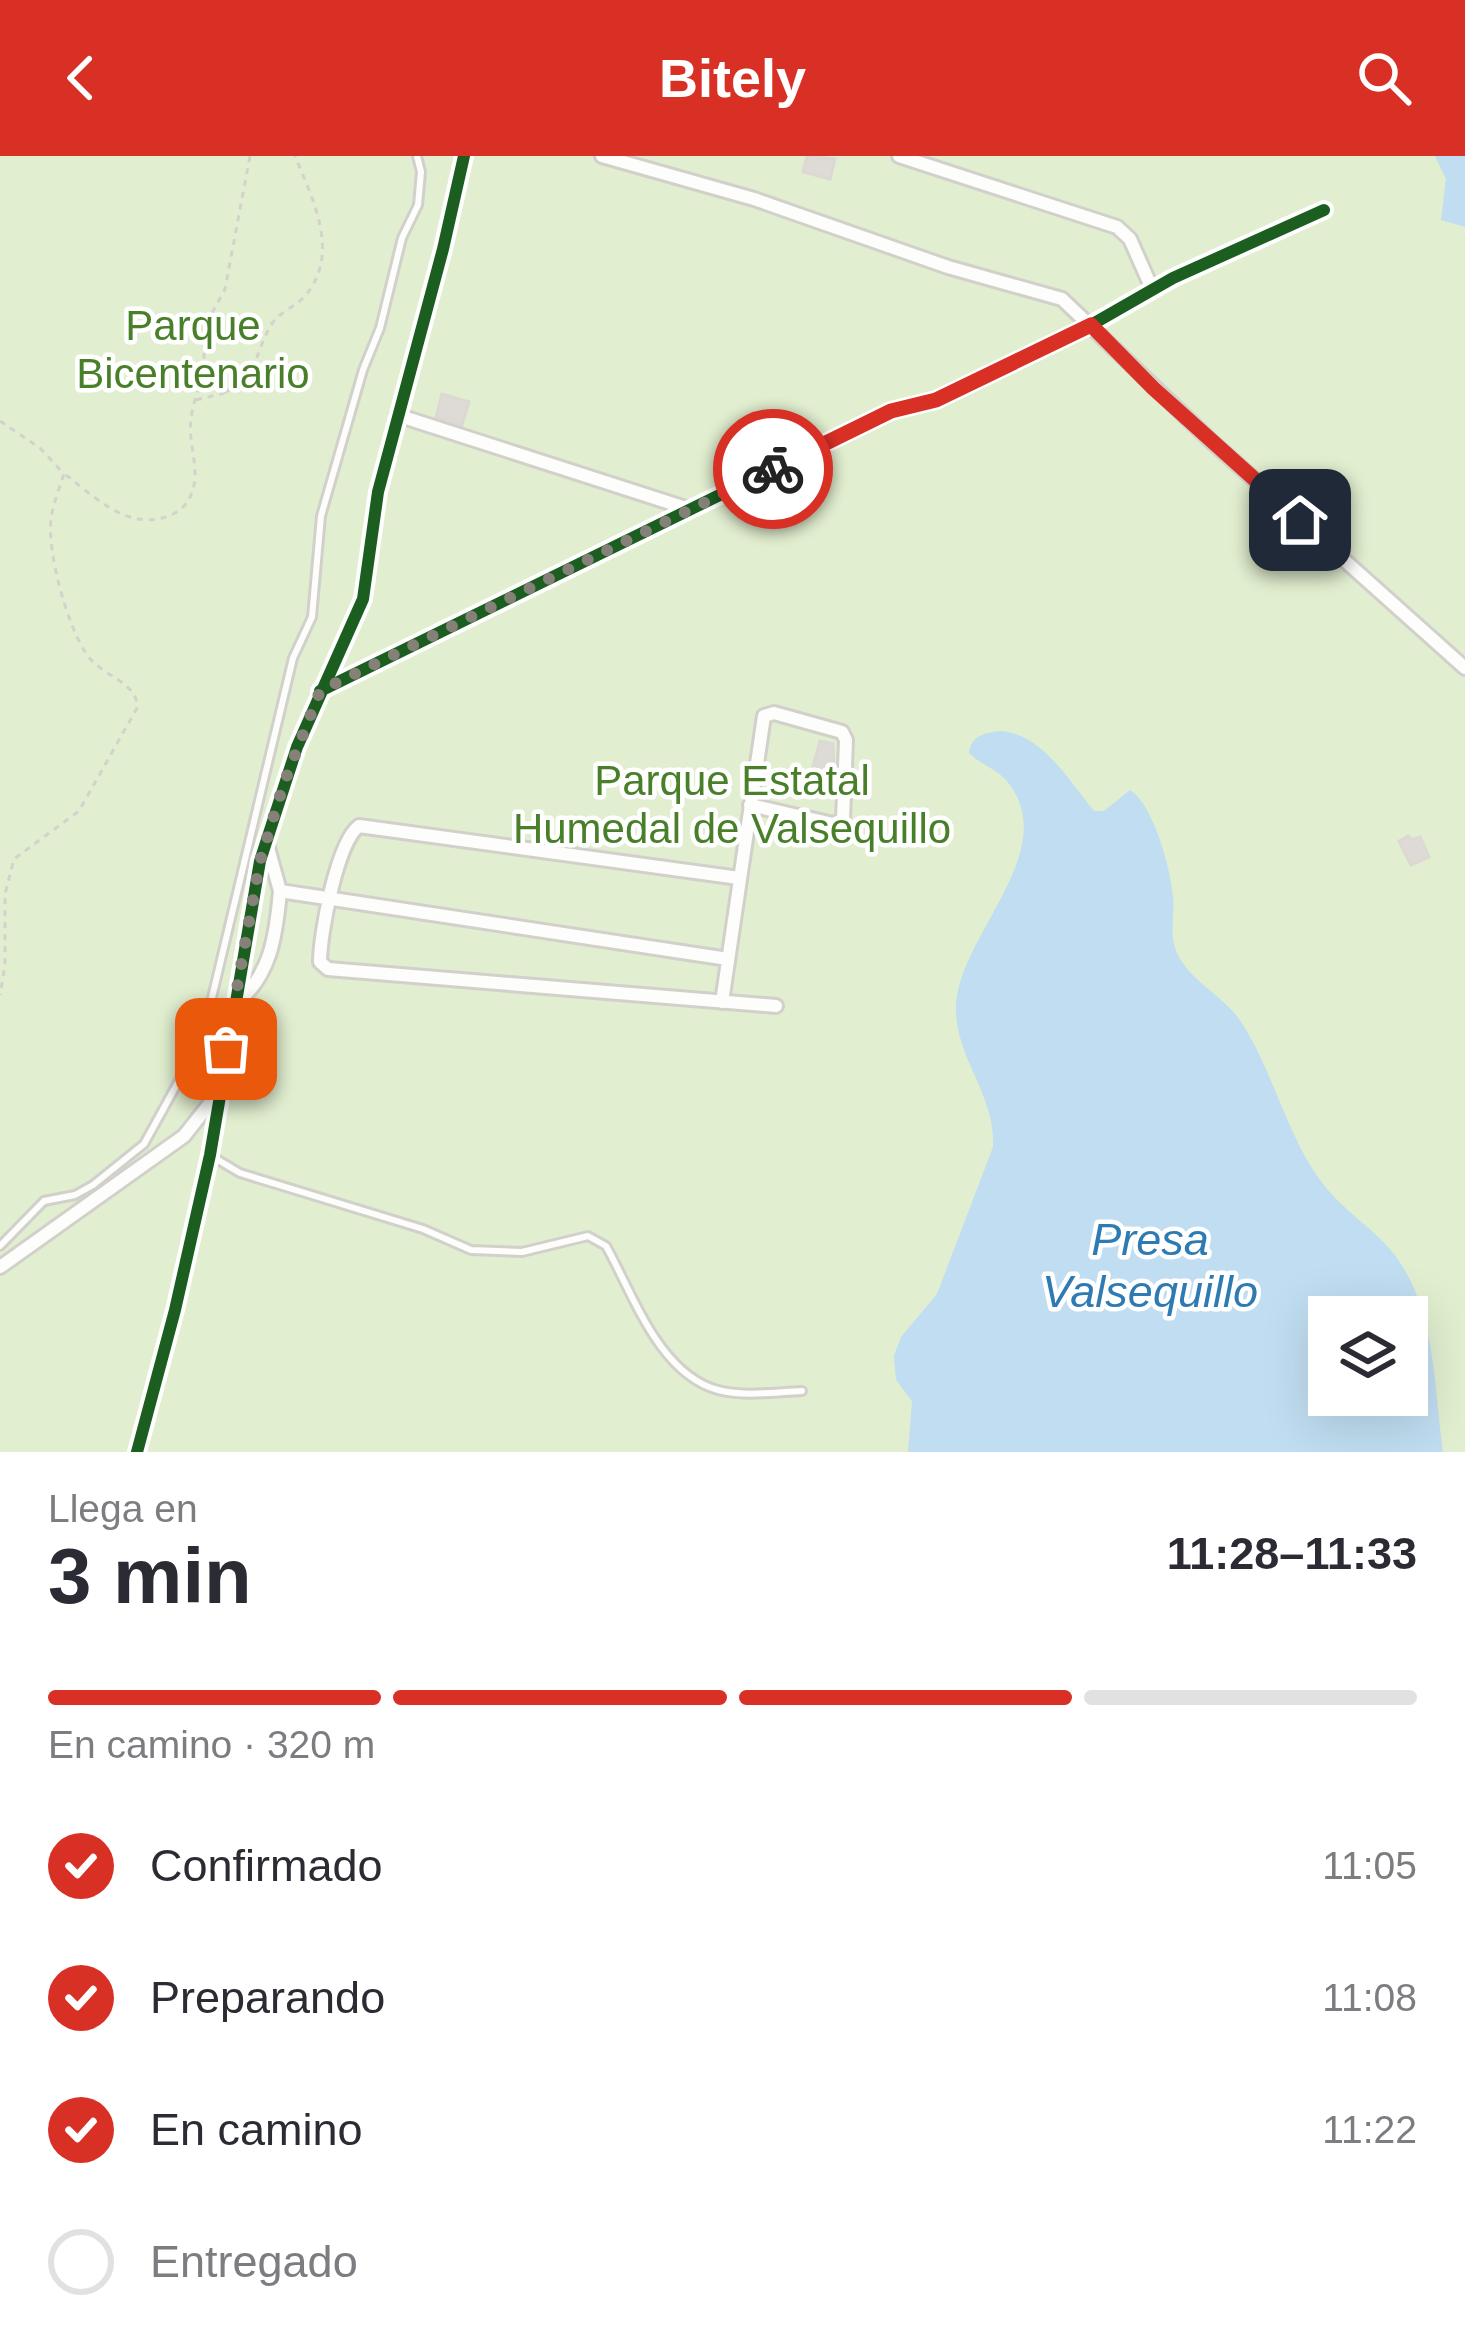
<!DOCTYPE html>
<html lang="es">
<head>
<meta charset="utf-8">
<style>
	body { margin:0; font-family:Arial,sans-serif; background:#f7f7f7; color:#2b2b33; height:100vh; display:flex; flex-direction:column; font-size:45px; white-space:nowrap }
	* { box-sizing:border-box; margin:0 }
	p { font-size:39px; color:#7c7c81 }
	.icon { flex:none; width:66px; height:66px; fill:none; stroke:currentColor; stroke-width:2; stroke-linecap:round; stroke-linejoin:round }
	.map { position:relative; height:1296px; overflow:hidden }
	.drawer { display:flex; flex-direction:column; background:#fff; flex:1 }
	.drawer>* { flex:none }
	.tools { position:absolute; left:1308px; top:1140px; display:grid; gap:24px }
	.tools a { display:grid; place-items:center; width:120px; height:120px; border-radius:0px; background:#fff; box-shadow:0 12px 48px #0002; font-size:60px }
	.pin { position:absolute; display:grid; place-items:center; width:102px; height:102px; color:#fff; margin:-51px; border-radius:24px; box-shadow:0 6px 18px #0006 }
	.courier { position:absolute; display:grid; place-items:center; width:120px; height:120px; margin:-60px; border:9px solid #d93025; border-radius:50%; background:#fff; color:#222; box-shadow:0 3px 15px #0007 }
	.overview em { font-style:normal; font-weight:600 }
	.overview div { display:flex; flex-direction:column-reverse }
	.overview { display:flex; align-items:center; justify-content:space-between; height:204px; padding:0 48px }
	h1 { font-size:78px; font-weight:600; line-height:90px }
	.bar { display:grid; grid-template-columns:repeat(4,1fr); gap:18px 12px; align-content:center; height:144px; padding:0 48px }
	.bar i { height:15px; border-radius:9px; background:#e1e1e2 }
	.bar .on { background:#d93025 }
	.bar p { grid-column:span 4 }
	ol { padding:0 48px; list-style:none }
	li { display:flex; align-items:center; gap:36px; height:132px }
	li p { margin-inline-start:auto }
	li .icon { padding:12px; border-radius:50%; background:#d93025; color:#fff; stroke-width:4 }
	li:last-child { color:#7c7c81 }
	li i { width:66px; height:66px; border:6px solid #e1e1e2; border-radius:50% }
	header { display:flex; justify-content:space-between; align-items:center; height:156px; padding:0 48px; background:#d93025; color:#fff; font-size:54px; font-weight:600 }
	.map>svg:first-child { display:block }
</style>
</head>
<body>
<header><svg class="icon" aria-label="back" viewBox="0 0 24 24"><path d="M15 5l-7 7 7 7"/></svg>Bitely<svg class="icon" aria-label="search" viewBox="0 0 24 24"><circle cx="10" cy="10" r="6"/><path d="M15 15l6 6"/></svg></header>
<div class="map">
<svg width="1465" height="1296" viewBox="0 0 1465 1296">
	<rect width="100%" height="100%" fill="#f4f2ee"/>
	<path fill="#e1eecf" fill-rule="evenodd" d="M 0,0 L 1465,0 L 1465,1296 L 0,1296 ZM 1329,1161 L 1407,1161 L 1407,1239 L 1329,1239 Z"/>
	<path fill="#c0ddf1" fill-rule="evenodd" d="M 1435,0 L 1465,0 L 1465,71 L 1441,64 L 1446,23 Z
		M 1000,575 C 1043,578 1069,625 1094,655 L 1104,655 L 1130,634 C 1153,648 1171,713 1173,741 C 1175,759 1169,778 1176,795 C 1189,826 1226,840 1243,869 C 1274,918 1286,977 1320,1024 C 1341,1054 1376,1073 1397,1102 C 1436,1156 1434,1232 1443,1296 L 908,1296 L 912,1245 L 896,1224 L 894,1200 L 901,1181 L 937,1138 L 993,991 C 996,942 959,906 956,858 C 951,784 1067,696 1006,624 C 996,613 980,608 969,597 C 971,579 986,577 1000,575 ZM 1407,1161 L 1407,1239 L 1329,1239 L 1329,1161 Z"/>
	<path fill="#dedbd6" stroke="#dcd9d4" stroke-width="3" d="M 807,0 L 835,3 L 830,23 L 803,16 Z
		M 442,238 L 469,246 L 462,269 L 436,261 Z
		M 820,585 L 833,588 L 834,622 L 812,614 Z
		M 1408,680 L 1412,684 L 1420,681 L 1429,701 L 1411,709 L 1399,685 Z"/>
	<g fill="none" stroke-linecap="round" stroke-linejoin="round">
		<g stroke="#d2d0cb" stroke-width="12">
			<path id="service" d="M 213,1001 L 240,1017 L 423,1073 L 471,1094 L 522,1096 L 588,1080 L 606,1090 C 633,1138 659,1218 718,1234 C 744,1241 775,1236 802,1235
				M 0,1090 L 44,1045 L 75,1039 L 93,1029 L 144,988 L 197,892 L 204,875 L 293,502 L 312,461 L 321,360 L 363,214 L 380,172 L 402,82 L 418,49 L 421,16 L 417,0"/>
		</g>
		<g stroke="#d2d0cb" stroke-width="18">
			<path id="minor" d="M 602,0 L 754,43 L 948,111 L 1062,143 L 1210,284 L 1465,512
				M 899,0 L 1117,71 L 1130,83 L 1153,135
				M 397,259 L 692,354
				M 321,535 L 891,255 L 936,244 L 1091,169 L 1173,122 L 1324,54
				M 267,688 L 280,735 L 728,803
				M 739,722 L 359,670 C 337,686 320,778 320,806 L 328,813 L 776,850
				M 722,846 L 764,560 L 774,557 L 842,576 L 846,584 L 843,664 L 833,668 L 750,649
				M 233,850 C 271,821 276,780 280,735
				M 0,1111 L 184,980 L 214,942
				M 137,1296 L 175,1154 L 210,999 L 260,705 L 297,591 L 363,443 L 378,336 L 443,93 L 464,0"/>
		</g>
		<path stroke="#d3d2cc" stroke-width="3" stroke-dasharray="6 6" stroke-linecap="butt" d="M 225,236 C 258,221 254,199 270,171 C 278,156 294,152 305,140 C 341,98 313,44 295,0
			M 196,244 L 224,237 L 204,219 L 204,172 L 225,133 L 250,0
			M 0,265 L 40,292 L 64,318 C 59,333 53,348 51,364 C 47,396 68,474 88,500 C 102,520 139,527 137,552 L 79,655 L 14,703 L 5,738 L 5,809 L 0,839
			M 66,319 C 96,342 131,378 173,358 C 185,352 191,343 194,329 C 198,307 188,285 191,264 C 192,248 199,233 204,219"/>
		<use href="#service" stroke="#fdfdfc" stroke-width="6"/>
		<use href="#minor" stroke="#fdfdfc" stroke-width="12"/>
		<g stroke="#fff" stroke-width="20">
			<path id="cycleway" d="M 320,535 L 891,255 L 936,244 L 1091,169 L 1173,122 L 1324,54
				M 137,1296 L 175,1154 L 210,999 L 260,705 L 297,591 L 363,443 L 378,336 L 443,93 L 464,0"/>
		</g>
		<use href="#cycleway" stroke="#1b5e20" stroke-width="12"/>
	</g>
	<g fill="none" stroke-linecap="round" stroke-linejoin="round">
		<path stroke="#868178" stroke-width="12" stroke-dasharray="0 21.6" d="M 226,893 L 260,705 L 284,627 L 320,535 L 773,313"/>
		<path stroke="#d93025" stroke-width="15" d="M 773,313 L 891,255 L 936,244 L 1091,169 L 1153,232 L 1300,364"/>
	</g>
	<g text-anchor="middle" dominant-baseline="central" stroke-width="9" stroke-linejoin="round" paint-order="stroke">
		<g font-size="42" fill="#4a7f2a" stroke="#fff">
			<text x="193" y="169">Parque<tspan x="193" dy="48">Bicentenario</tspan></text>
			<text x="732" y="624">Parque Estatal<tspan x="732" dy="48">Humedal de Valsequillo</tspan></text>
		</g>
		<g font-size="45" font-style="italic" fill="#2e7ab2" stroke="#fff">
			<text x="1150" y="1083">Presa<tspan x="1150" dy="52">Valsequillo</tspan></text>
		</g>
	</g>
</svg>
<div class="tools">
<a><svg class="icon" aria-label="layers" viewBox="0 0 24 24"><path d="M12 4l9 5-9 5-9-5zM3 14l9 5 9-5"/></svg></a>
</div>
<div class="pin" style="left:226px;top:893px;background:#ea580c"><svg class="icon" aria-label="bag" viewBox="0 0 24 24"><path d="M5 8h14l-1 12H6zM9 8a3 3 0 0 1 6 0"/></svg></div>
<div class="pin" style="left:1300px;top:364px;background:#1f2937"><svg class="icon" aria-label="home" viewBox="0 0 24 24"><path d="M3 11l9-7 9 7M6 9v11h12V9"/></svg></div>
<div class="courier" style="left:773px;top:313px"><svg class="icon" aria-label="bike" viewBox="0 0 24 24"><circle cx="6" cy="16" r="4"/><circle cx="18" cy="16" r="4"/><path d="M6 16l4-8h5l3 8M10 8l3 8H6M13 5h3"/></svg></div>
</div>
<section class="drawer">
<div class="overview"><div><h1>3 min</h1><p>Llega en</p></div><em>11:28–11:33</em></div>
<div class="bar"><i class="on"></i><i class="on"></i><i class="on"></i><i></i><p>En camino · 320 m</p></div>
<ol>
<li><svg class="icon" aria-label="check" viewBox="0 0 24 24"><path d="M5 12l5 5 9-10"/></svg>Confirmado<p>11:05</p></li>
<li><svg class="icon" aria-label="check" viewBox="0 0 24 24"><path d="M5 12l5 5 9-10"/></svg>Preparando<p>11:08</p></li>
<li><svg class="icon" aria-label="check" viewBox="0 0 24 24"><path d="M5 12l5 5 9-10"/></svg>En camino<p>11:22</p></li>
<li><i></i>Entregado</li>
</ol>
</section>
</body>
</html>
